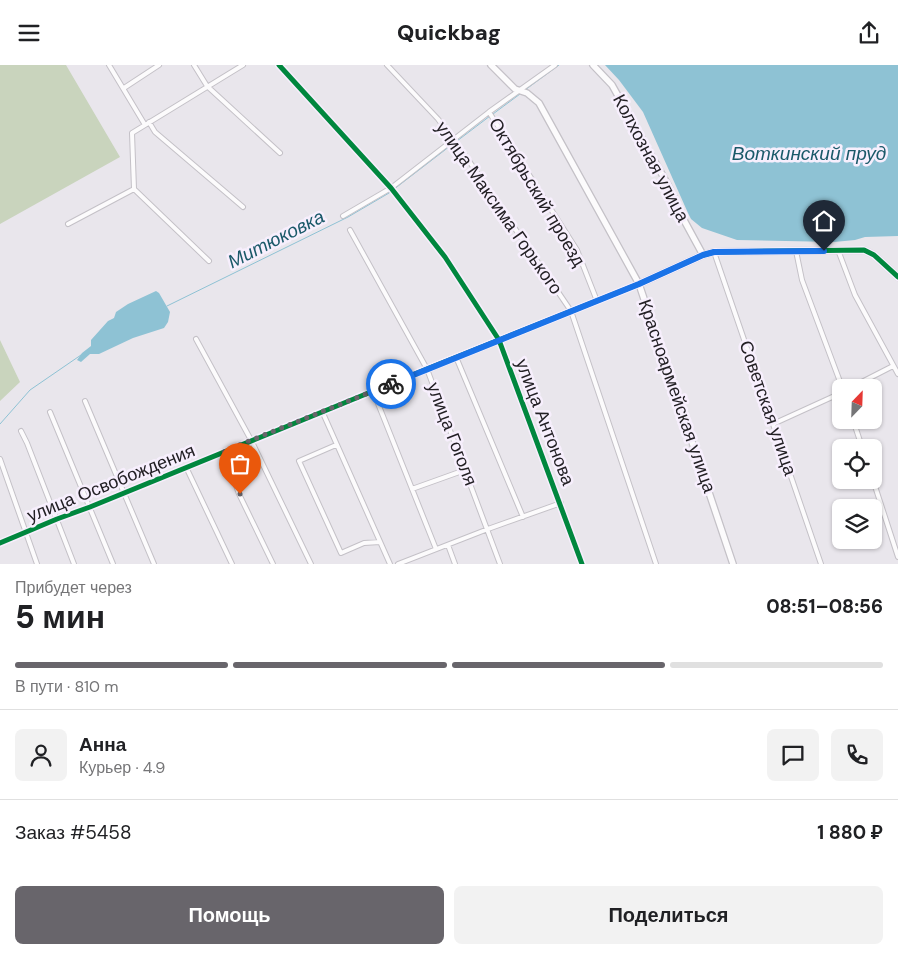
<!DOCTYPE html>
<html lang="ru">
<head>
<meta charset="utf-8">
<style>
	body { margin:0; font-family:"DM Sans",sans-serif; background:#f2f2f2; color:#202124; height:100vh; display:flex; flex-direction:column; font-size:19px; white-space:nowrap }
	* { box-sizing:border-box; margin:0 }
	p { font-size:16px; color:#757577 }
	.icon { flex:none; width:28px; height:28px; fill:none; stroke:currentColor; stroke-width:2; stroke-linecap:round; stroke-linejoin:round }
	.map { position:relative; height:499px; overflow:hidden }
	.side { display:flex; flex-direction:column; background:#fff; flex:1 }
	.side>* { flex:none }
	.needle { width:32px; rotate:23deg }
	.tools { position:absolute; left:832px; top:314px; display:grid; gap:10px }
	.tools a { display:grid; place-items:center; width:50px; height:50px; border-radius:8px; background:#fff; box-shadow:0 1px 4px #0004; font-size:25px }
	.pin { position:absolute; display:grid; place-items:center; width:42px; height:42px; color:#fff; margin:-51px -21px; border-radius:50% 50% 50% 0; rotate:-45deg; box-shadow:0 0 5px #0007 }
	.pin .icon { rotate:45deg }
	.courier { position:absolute; display:grid; place-items:center; width:50px; height:50px; margin:-25px; border:4px solid #1a73e8; border-radius:50%; background:#fff; color:#222; box-shadow:0 1px 6px #0007 }
	.summary em { font-style:normal; font-weight:800 }
	.summary div { display:flex; flex-direction:column-reverse }
	.summary { display:flex; align-items:center; justify-content:space-between; height:85px; padding:0 15px }
	h1 { font-size:32px; font-weight:800; line-height:38px }
	.bar { display:grid; grid-template-columns:repeat(4,1fr); gap:8px 5px; align-content:center; height:60px; padding:0 15px }
	.bar i { height:6px; border-radius:4px; background:#e0e0e0 }
	.bar .selected { background:#68656b }
	.bar p { grid-column:span 4 }
	.line { display:flex; align-items:center; gap:12px; padding:0 15px; border-top:1px solid #e0e0e0 }
	.line div { flex:1 }
	.round { display:grid; place-items:center; flex:none; width:52px; height:52px; border-radius:8px; background:#f2f2f2 }
	.cta { display:flex; gap:10px; margin-top:auto; padding:10px 15px }
	.cta a { flex:1; height:58px; border-radius:8px; background:#68656b; color:#fff; font-size:20px; font-weight:800; line-height:58px; text-align:center }
	.cta a+a { background:#f2f2f2; color:#202124 }
	header { display:flex; justify-content:space-between; align-items:center; height:65px; padding:0 15px; background:#fff; font-size:22px; font-weight:800 }
	.map>svg:first-child { display:block }
</style>
</head>
<body>
<header><svg class="icon" aria-label="menu" viewBox="0 0 24 24"><path d="M4 6h16M4 12h16M4 18h16"/></svg>Quickbag<svg class="icon" aria-label="share" viewBox="0 0 24 24"><path d="M12 15V3M7 8l5-5 5 5M5 13v7h14v-7"/></svg></header>
<div class="map">
<svg width="898" height="499" viewBox="0 0 898 499">
	<rect width="100%" height="100%" fill="#e9e6ec"/>
	<path fill="#c9d4bd" d="M 0,0 L 66,0 L 120,92 L 0,159 Z
		M 0,275 L 20,317 L 0,336 Z"/>
	<path fill="#8ec2d4" d="M 605,0 L 898,0 L 898,171 L 865,172 L 855,175 L 834,177 L 737,175 L 702,163 L 691,154 L 688,148 L 643,47 L 619,15 Z
		M 156,226 L 159,228 L 170,247 L 168,257 L 164,263 L 133,273 L 99,289 L 90,289 L 81,297 L 77,295 L 82,288 L 91,281 L 91,275 L 108,256 L 114,253 L 116,247 L 128,239 Z"/>
	<g fill="none" stroke-linecap="round" stroke-linejoin="round">
		<path stroke="#8ec2d4" stroke-width="1" d="M 525,25 L 559,0
			M 493,49 L 520,29
			M 457,76 L 490,51
			M 167,241 L 348,152 L 389,128 L 454,78
			M 0,359 L 30,325 L 81,290"/>
		<g stroke="#c4c1c7" stroke-width="6">
			<path id="street" d="M 109,0 L 145,60
				M 194,0 L 207,21 L 280,88
				M 279,0 L 391,123 L 445,192 L 499,275 L 582,499
				M 387,0 L 438,54 L 469,96 L 571,246 L 656,499
				M 124,23 L 159,0
				M 489,47 L 577,185 L 597,236
				M 149,57 L 155,67 L 243,142
				M 343,151 L 391,123 L 489,47 L 555,0
				M 68,159 L 134,124
				M 350,165 L 427,304 L 500,499
				M 838,185 L 855,230 L 898,309
				M 796,186 L 802,215 L 842,322
				M 714,187 L 821,499
				M 209,196 L 134,124 L 132,68 L 243,0
				M 196,274 L 251,375 L 311,499
				M 456,292 L 523,452
				M 852,322 L 893,301
				M 373,326 L 436,484
				M 85,336 L 154,499
				M 322,346 L 390,499
				M 50,347 L 113,499
				M 853,355 L 862,382
				M 773,359 L 841,328
				M 21,366 L 27,378 L 74,499
				M 336,380 L 299,396 L 341,488 L 364,478 L 380,477
				M 224,386 L 239,429 L 273,499
				M 0,394 L 37,499
				M 186,402 L 232,499
				M 873,415 L 898,492
				M 412,424 L 465,405
				M 0,478 L 57,454 L 90,442 L 427,304 L 639,219
				M 448,480 L 455,499
				M 398,499 L 488,464 L 561,438"/>
		</g>
		<g stroke="#c4c1c7" stroke-width="8">
			<path id="secondary" d="M 491,0 L 515,24 L 527,28 L 539,38 L 639,219 L 733,499
				M 593,0 L 612,20 L 668,120 L 685,157 L 703,190
				M 639,219 L 703,190 L 714,187 L 864,185 L 874,190 L 898,212"/>
		</g>
		<use href="#street" stroke="#fcfbfc" stroke-width="4"/>
		<use href="#secondary" stroke="#fcfbfc" stroke-width="5.5"/>
		<g stroke="#f7effd" stroke-width="8">
			<path id="cycleway" d="M 279,0 L 391,123 L 445,192 L 499,275 L 582,499
				M 0,478 L 57,454 L 90,442 L 427,304 L 639,219 L 703,190 L 714,187 L 864,185 L 874,190 L 898,212"/>
		</g>
		<use href="#cycleway" stroke="#00873e" stroke-width="5"/>
	</g>
	<g fill="none" stroke-linecap="round" stroke-linejoin="round">
		<path stroke="#68656b" stroke-width="5" stroke-dasharray="0 9" d="M 240,429 L 224,386 L 391,319"/>
		<path stroke="#1a73e8" stroke-width="6" d="M 391,319 L 639,219 L 703,190 L 714,187 L 824,186"/>
	</g>
	<g text-anchor="middle" dominant-baseline="central" stroke-width="5" stroke-linejoin="round" paint-order="stroke">
		<g font-size="18" fill="#232025" stroke="#f7effd">
			<text transform="translate(651 93) rotate(62)">Колхозная улица</text>
			<text transform="translate(537 127) rotate(59)">Октябрьский проезд</text>
			<text transform="translate(499 143) rotate(55)">улица Максима Горького</text>
			<text transform="translate(677 331) rotate(71)">Красноармейская улица</text>
			<text transform="translate(768 343) rotate(71)">Советская улица</text>
			<text transform="translate(545 357) rotate(69)">улица Антонова</text>
			<text transform="translate(452 369) rotate(69)">улица Гоголя</text>
			<text transform="translate(111 418) rotate(-22)">улица Освобождения</text>
		</g>
		<g font-size="19" font-style="italic" fill="#1a5969" stroke="#f7effd">
			<text x="809" y="88">Воткинский пруд</text>
			<text transform="translate(276 174) rotate(-27)">Митюковка</text>
		</g>
	</g>
</svg>
<div class="tools">
<a><svg class="needle" viewBox="-14 -14 28 28"><path d="M0-13l5 13h-10z" fill="#e53935"/><path d="M0 13l5-13h-10z" fill="#757577"/></svg></a>
<a><svg class="icon" aria-label="locate" viewBox="0 0 24 24"><circle cx="12" cy="12" r="6"/><path d="M12 2v4M12 18v4M2 12h4M18 12h4"/></svg></a>
<a><svg class="icon" aria-label="layers" viewBox="0 0 24 24"><path d="M12 4l9 5-9 5-9-5zM3 14l9 5 9-5"/></svg></a>
</div>
<div class="pin" style="left:240px;top:429px;background:#ea580c"><svg class="icon" aria-label="bag" viewBox="0 0 24 24"><path d="M5 8h14l-1 12H6zM9 8a3 3 0 0 1 6 0"/></svg></div>
<div class="pin" style="left:824px;top:186px;background:#1f2937"><svg class="icon" aria-label="home" viewBox="0 0 24 24"><path d="M3 11l9-7 9 7M6 9v11h12V9"/></svg></div>
<div class="courier" style="left:391px;top:319px"><svg class="icon" aria-label="bike" viewBox="0 0 24 24"><circle cx="6" cy="16" r="4"/><circle cx="18" cy="16" r="4"/><path d="M6 16l4-8h5l3 8M10 8l3 8H6M13 5h3"/></svg></div>
</div>
<section class="side">
<div class="summary"><div><h1>5 мин</h1><p>Прибудет через</p></div><em>08:51–08:56</em></div>
<div class="bar"><i class="selected"></i><i class="selected"></i><i class="selected"></i><i></i><p>В пути · 810 m</p></div>
<div class="line" style="height:90px"><a class="round"><svg class="icon" aria-label="person" viewBox="0 0 24 24"><circle cx="12" cy="8" r="4"/><path d="M4 21q1-7 8-7t8 7"/></svg></a><div><b>Анна</b><p>Курьер · 4.9</p></div><a class="round"><svg class="icon" aria-label="chat" viewBox="0 0 24 24"><path d="M4 5h16v11H9l-5 4z"/></svg></a><a class="round"><svg class="icon" aria-label="phone" viewBox="0 0 24 24"><path d="M5 4h4l2 5-3 2q2 4 5 5l2-3 5 2v4C11 20 4 13 5 4z"/></svg></a></div>
<div class="line" style="height:65px"><div>Заказ #5458</div><b>1 880 ₽</b></div>
<div class="cta"><a>Помощь</a><a>Поделиться</a></div>
</section>
</body>
</html>
